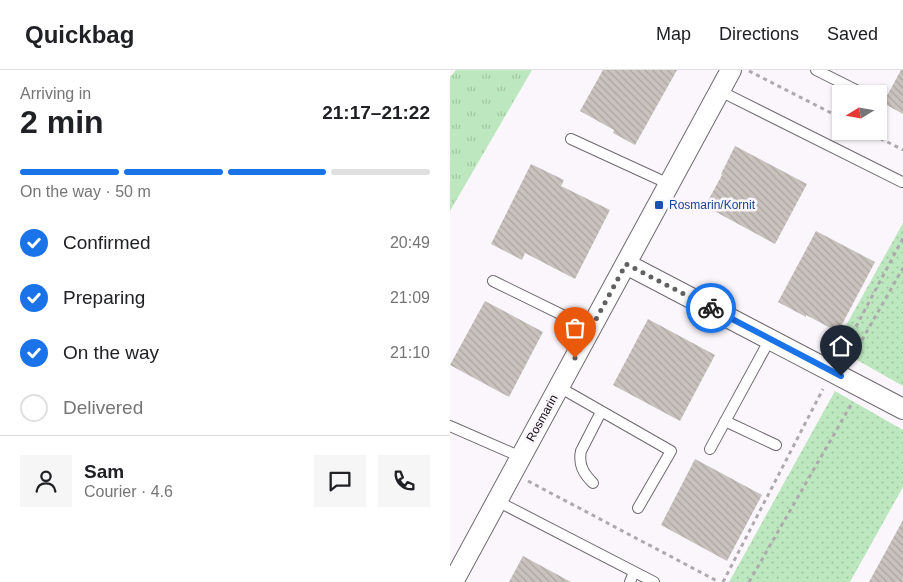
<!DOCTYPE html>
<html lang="en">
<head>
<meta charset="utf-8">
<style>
	body { margin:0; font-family:Helvetica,sans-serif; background:#f6f6f6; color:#202124; height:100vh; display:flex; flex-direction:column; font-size:19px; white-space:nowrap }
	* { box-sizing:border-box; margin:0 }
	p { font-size:16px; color:#757577 }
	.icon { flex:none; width:28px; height:28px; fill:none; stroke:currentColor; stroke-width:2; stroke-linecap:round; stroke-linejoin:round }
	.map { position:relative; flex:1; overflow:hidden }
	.panel { display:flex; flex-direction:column; background:#fff; width:450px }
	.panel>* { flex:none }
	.needle { width:32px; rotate:259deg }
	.buttons { position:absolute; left:382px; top:15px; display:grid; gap:10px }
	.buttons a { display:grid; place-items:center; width:55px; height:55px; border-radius:0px; background:#fff; box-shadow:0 1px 4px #0004; font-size:25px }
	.pin { position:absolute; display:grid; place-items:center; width:42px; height:42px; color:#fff; margin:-51px -21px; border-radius:50% 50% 50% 0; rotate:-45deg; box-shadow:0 0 5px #0007 }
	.pin .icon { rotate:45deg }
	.courier { position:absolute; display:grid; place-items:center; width:50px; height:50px; margin:-25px; border:4px solid #1a73e8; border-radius:50%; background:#fff; color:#222; box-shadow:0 1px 6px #0007 }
	.head em { font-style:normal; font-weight:700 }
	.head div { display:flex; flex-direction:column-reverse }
	.head { display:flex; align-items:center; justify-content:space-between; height:85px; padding:0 20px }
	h1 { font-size:32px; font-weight:700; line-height:38px }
	.bar { display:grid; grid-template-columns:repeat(4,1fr); gap:8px 5px; align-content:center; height:60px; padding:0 20px }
	.bar i { height:6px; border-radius:4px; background:#e0e0e0 }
	.bar .selected { background:#1a73e8 }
	.bar p { grid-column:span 4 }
	.line { display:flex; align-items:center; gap:12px; padding:0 20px; border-top:1px solid #e0e0e0 }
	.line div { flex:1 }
	.round { display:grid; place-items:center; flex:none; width:52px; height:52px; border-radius:0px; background:#f6f6f6 }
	ol { padding:0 20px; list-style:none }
	li { display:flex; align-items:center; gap:15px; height:55px }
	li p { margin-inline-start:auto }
	li .icon { padding:5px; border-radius:50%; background:#1a73e8; color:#fff; stroke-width:4 }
	li:last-child { color:#757577 }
	li i { width:28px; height:28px; border:2px solid #e0e0e0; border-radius:50% }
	header { display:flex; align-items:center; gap:30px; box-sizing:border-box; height:70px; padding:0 25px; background:#fff; border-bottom:1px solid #e0e0e0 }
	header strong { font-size:24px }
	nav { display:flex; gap:28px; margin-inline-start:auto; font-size:18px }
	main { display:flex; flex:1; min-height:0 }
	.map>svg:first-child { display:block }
</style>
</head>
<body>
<header>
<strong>Quickbag</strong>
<nav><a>Map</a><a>Directions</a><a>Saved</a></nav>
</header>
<main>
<section class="panel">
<div class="head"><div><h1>2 min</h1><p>Arriving in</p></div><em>21:17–21:22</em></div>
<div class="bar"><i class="selected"></i><i class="selected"></i><i class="selected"></i><i></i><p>On the way · 50 m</p></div>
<ol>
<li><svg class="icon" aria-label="check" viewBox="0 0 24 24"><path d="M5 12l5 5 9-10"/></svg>Confirmed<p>20:49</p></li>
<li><svg class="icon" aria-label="check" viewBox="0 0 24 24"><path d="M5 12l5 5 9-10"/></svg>Preparing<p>21:09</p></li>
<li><svg class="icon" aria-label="check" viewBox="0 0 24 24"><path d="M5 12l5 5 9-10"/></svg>On the way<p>21:10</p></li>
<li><i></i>Delivered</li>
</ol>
<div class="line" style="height:90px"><a class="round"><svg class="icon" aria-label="person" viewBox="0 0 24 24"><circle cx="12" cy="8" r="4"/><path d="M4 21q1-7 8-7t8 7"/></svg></a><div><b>Sam</b><p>Courier · 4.6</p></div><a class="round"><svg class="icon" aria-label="chat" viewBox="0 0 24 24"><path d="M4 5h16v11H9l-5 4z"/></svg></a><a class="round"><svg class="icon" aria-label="phone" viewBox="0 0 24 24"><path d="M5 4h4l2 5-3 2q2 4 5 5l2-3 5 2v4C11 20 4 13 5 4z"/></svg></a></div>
</section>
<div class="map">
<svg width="453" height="512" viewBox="0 0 453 512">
	<defs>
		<pattern id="grass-tufts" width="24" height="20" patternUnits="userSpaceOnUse" patternTransform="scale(1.25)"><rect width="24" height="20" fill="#bde8bf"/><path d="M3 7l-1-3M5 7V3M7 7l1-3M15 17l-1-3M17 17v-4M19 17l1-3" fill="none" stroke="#a1c6a3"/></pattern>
		<pattern id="park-dots" width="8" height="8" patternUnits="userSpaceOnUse" patternTransform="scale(1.25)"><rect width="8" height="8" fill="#bde8bf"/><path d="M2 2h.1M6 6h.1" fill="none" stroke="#a1c6a3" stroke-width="1.8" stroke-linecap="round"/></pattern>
		<pattern id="building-back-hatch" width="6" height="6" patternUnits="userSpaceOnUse" patternTransform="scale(1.25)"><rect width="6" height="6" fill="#c9c2be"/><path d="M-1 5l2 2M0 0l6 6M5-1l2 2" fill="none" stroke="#aca6a2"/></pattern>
	</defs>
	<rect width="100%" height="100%" fill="#fbf6fc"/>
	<path fill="url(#grass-tufts)" d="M 6,0 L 82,0 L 0,141 L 0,7 Z"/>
	<path fill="url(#park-dots)" d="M 453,153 L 453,316 L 384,277 Z
		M 385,321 L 453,360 L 453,417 L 400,512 L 279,512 Z"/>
	<path fill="url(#building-back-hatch)" d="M 153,0 L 227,0 L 185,75 L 163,63 L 164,60 L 130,41 Z
		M 451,0 L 453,0 L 453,44 L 433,33 Z
		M 285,76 L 357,114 L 325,174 L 255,136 L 272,105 L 271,104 Z
		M 81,94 L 114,110 L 111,116 L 160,140 L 125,209 L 75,183 L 72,190 L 41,174 Z
		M 366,161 L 425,192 L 388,262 L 356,245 L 356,247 L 328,232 Z
		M 35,231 L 93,262 L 59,327 L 0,295 Z
		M 198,249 L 265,285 L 230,351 L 163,315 Z
		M 245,389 L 312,425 L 277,491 L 211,455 Z
		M 453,450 L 453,512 L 419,512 Z
		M 73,486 L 121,512 L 59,512 Z"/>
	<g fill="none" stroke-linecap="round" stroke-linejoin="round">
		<g stroke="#6e6a6f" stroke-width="12">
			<path id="service" d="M 366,0 L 414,24
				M 270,21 L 452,112
				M 121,69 L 219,114
				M 43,211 L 141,259
				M 109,317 L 221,381 L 188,438
				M 275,351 L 326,375
				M 0,356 L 71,387
				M 260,379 L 320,269
				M 143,413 C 134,404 128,395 131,381 L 151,342
				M 47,431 L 204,512
				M 180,512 L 184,502"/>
		</g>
		<g stroke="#6e6a6f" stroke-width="22">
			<path id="minor" d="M 176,194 L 453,339
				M 3,512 L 281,0"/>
		</g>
		<path stroke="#ada9ad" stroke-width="3" stroke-dasharray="4 4" stroke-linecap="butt" d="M 299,1 L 391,48
			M 416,61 L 453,80
			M 391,285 L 453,168
			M 400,291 L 453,198
			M 78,411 L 269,512
			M 273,512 L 373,319
			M 299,512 L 402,333"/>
		<use href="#service" stroke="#fff" stroke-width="10"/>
		<use href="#minor" stroke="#fff" stroke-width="20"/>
	</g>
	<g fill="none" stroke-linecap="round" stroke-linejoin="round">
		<path stroke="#636063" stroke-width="5" stroke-dasharray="0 9" d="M 125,288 L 176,194 L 261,238"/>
		<path stroke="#1a73e8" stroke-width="6" d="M 261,238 L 391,306"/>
	</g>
	<rect fill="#1a4fb4" stroke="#fbf6fc" stroke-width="2" x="204" y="130" width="10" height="10" rx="2.5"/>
	<g text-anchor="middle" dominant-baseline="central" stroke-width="5" stroke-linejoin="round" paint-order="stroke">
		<g font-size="12" fill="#164399" stroke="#fbf6fc" text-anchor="start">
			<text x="219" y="135">Rosmarin/Kornit</text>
		</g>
		<g font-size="12" fill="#110f11" stroke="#fbf6fc">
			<text transform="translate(92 348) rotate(-61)">Rosmarin</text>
		</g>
	</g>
</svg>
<div class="buttons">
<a><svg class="needle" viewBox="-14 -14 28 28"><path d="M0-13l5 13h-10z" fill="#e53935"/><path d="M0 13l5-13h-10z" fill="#757577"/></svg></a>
</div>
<div class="pin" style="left:125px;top:288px;background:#ea580c"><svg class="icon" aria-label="bag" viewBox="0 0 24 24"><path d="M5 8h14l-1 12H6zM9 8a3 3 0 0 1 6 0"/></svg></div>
<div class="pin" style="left:391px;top:306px;background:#1f2937"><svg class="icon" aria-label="home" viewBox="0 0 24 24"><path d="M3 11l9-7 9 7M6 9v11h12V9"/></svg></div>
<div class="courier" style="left:261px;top:238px"><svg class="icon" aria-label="bike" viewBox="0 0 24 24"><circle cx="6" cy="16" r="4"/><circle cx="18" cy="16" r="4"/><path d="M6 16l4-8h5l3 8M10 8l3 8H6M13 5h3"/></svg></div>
</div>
</main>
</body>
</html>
